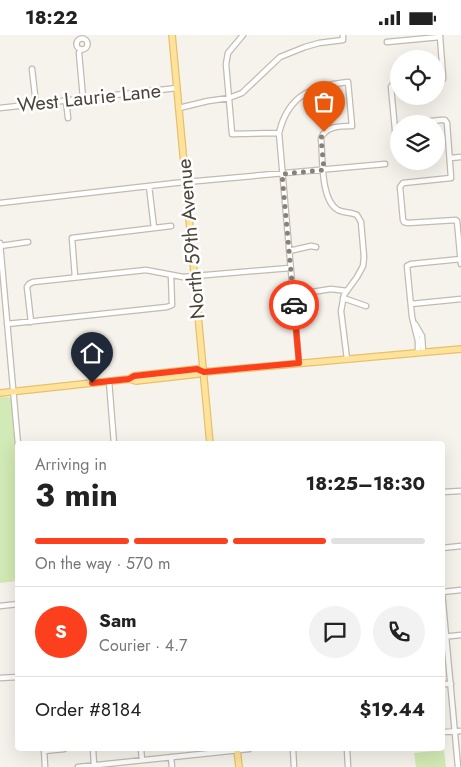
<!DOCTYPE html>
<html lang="en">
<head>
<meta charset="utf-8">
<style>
	body { margin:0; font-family:Jost,sans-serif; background:#f2f2f2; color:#222; height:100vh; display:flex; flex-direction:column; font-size:19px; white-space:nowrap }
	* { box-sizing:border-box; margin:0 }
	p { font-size:16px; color:#767676 }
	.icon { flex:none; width:28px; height:28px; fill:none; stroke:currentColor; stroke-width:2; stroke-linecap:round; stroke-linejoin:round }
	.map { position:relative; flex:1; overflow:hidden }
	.side { position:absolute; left:15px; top:406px; width:430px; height:310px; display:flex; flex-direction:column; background:#fff; border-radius:5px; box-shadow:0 5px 20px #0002 }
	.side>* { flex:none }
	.tools { position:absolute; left:390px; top:15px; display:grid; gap:10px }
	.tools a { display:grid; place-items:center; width:55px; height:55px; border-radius:50%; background:#fff; box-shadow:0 5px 20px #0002; font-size:25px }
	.pin { position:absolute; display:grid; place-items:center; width:42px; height:42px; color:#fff; margin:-51px -21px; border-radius:50% 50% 50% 0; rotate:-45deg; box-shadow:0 0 5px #0007 }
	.pin .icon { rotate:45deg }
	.courier { position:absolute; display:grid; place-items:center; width:50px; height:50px; margin:-25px; border:4px solid #fc3f1d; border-radius:50%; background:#fff; color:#222; box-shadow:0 1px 6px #0007 }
	.headline em { font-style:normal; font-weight:700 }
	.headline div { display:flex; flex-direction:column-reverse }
	.headline { display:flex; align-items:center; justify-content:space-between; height:85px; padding:0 20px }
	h1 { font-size:32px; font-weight:700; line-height:38px }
	.bar { display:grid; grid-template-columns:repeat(4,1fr); gap:8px 5px; align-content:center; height:60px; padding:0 20px }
	.bar i { height:6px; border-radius:4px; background:#e0e0e0 }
	.bar .active { background:#fc3f1d }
	.bar p { grid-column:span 4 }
	.line { display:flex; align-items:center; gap:12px; padding:0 20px; border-top:1px solid #e0e0e0 }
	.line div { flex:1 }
	.round { display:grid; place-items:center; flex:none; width:52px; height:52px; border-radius:26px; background:#f2f2f2 }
	.status { display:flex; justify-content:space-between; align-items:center; height:35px; padding:0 25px; background:#fff; direction:ltr }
	.status svg { height:14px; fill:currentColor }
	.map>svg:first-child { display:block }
</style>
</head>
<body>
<div class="status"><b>18:22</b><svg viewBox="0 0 49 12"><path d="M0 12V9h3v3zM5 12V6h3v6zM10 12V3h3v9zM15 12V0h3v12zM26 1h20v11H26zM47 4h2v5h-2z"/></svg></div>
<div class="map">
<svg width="461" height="732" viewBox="0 0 461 732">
	<rect width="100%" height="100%" fill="#f6f3ec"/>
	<path fill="#d2eab5" d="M 0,362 L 9,362 L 11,364 L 18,444 L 18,546 L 0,548 Z
		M 444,715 L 446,732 L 416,732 L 414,718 Z"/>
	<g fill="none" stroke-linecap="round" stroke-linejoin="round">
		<g stroke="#c2bbae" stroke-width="7">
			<path id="minor" d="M 243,0 L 228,18 L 226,29 L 232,99 L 279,98
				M76.5 9a5.5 5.5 0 1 1 11 0a5.5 5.5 0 1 1-11 0Z
				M 387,7 L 440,2
				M 80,14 L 79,18 L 83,63
				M 32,34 L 36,69
				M 436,45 L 443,44 L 443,42 L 440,1
				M 66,65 L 68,83
				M 0,73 L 177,53
				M 179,73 L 208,66 L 229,63 L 242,58 L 280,22 L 305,12 L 319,8 L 343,5 L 343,0
				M 402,89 L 441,85 L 445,85 L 447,88 L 451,143 L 403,148 L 400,152 L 403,185 L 404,187 L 408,188 L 456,185 L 457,186 L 461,229
				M 397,116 L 391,52 L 393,49 L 399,48
				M 450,123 L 461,122
				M 149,151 L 154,193
				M 0,168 L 175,148 L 385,129
				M 0,208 L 18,409
				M 0,211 L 28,207
				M 289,216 L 311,211 L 316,212
				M 75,242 L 72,203 L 171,191
				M 293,260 L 331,254 L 347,256
				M 343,263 L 366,271
				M 411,269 L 461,264
				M 31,287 L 27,252 L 29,249 L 33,247 L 146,235 L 183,242 L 290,233
				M 7,289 L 167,272 L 172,270 L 171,241
				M 415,289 L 422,301 L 423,317
				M 418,317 L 418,306 L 412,282 L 407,231 L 411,229 L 461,224
				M 299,328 L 279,98 C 288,60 312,51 348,47 L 352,91 C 340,91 326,91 321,103 C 323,122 320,165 338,175 C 344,178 351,177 357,180 L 361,187 L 364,222 L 363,231 L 357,242 L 344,260 L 341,276 L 347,324
				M 109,346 L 114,409
				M 442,457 L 461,456
				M 442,513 L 461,511
				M 442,557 L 458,732
				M 442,557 L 461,555
				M 0,571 L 18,569
				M 442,602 L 461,600
				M 0,643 L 18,642
				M 442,649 L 451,649
				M 442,697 L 461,696
				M 44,714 L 45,732
				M 93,714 L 94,730
				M 141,714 L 142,725
				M 293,714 L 294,732
				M 347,714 L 348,732
				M 44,716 L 64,714
				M 171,722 L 172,732
				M 78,732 L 249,714"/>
		</g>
		<g stroke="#e6c16a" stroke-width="8">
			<path id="major" d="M 172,0 L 210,409
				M 129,344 L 134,341 L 197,334 L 204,337
				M 0,358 L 129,344 L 136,346 L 198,339 L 204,337 L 461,314
				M 237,714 L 239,732"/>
		</g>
		<use href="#minor" stroke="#fff" stroke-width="4.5"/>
		<use href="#major" stroke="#ffe39c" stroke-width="5.5"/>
	</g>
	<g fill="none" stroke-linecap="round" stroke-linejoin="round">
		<path stroke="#878178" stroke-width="5" stroke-dasharray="0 9" d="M 294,270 L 282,139 L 324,135 L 321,103 L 324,97"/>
		<path stroke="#fc3f1d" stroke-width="6" d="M 92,348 L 129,344 L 134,341 L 197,334 L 204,337 L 299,328 L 294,270"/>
	</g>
	<g text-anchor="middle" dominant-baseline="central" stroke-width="5" stroke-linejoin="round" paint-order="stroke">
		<g font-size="20" fill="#4b4439" stroke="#fff">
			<text transform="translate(89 63) rotate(-6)">West Laurie Lane</text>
			<text transform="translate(191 204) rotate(-95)">North 59th Avenue</text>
		</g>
	</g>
</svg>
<div class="tools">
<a><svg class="icon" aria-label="locate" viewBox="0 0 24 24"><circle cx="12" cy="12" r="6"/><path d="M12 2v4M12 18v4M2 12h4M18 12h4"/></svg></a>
<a><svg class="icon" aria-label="layers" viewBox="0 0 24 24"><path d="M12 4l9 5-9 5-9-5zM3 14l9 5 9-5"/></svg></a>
</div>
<div class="pin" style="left:324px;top:97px;background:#ea580c"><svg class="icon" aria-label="bag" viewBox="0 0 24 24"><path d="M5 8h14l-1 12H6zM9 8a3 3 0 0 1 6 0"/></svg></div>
<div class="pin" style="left:92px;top:348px;background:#1f2937"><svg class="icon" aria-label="home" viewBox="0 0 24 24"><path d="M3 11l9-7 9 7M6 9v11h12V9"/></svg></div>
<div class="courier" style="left:294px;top:270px"><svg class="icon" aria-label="car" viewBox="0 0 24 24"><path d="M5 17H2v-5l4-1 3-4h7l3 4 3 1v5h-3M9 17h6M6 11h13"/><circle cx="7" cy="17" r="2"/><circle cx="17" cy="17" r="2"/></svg></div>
<section class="side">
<div class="headline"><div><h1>3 min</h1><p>Arriving in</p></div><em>18:25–18:30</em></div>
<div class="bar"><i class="active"></i><i class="active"></i><i class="active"></i><i></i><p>On the way · 570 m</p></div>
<div class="line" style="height:90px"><b class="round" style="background:#fc3f1d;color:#fff">S</b><div><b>Sam</b><p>Courier · 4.7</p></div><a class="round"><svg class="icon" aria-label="chat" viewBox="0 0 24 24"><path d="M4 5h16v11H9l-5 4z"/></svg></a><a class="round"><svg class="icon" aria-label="phone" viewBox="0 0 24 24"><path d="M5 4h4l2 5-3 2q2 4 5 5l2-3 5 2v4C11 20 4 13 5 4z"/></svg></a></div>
<div class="line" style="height:65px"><div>Order #8184</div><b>$19.44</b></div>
</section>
</div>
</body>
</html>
